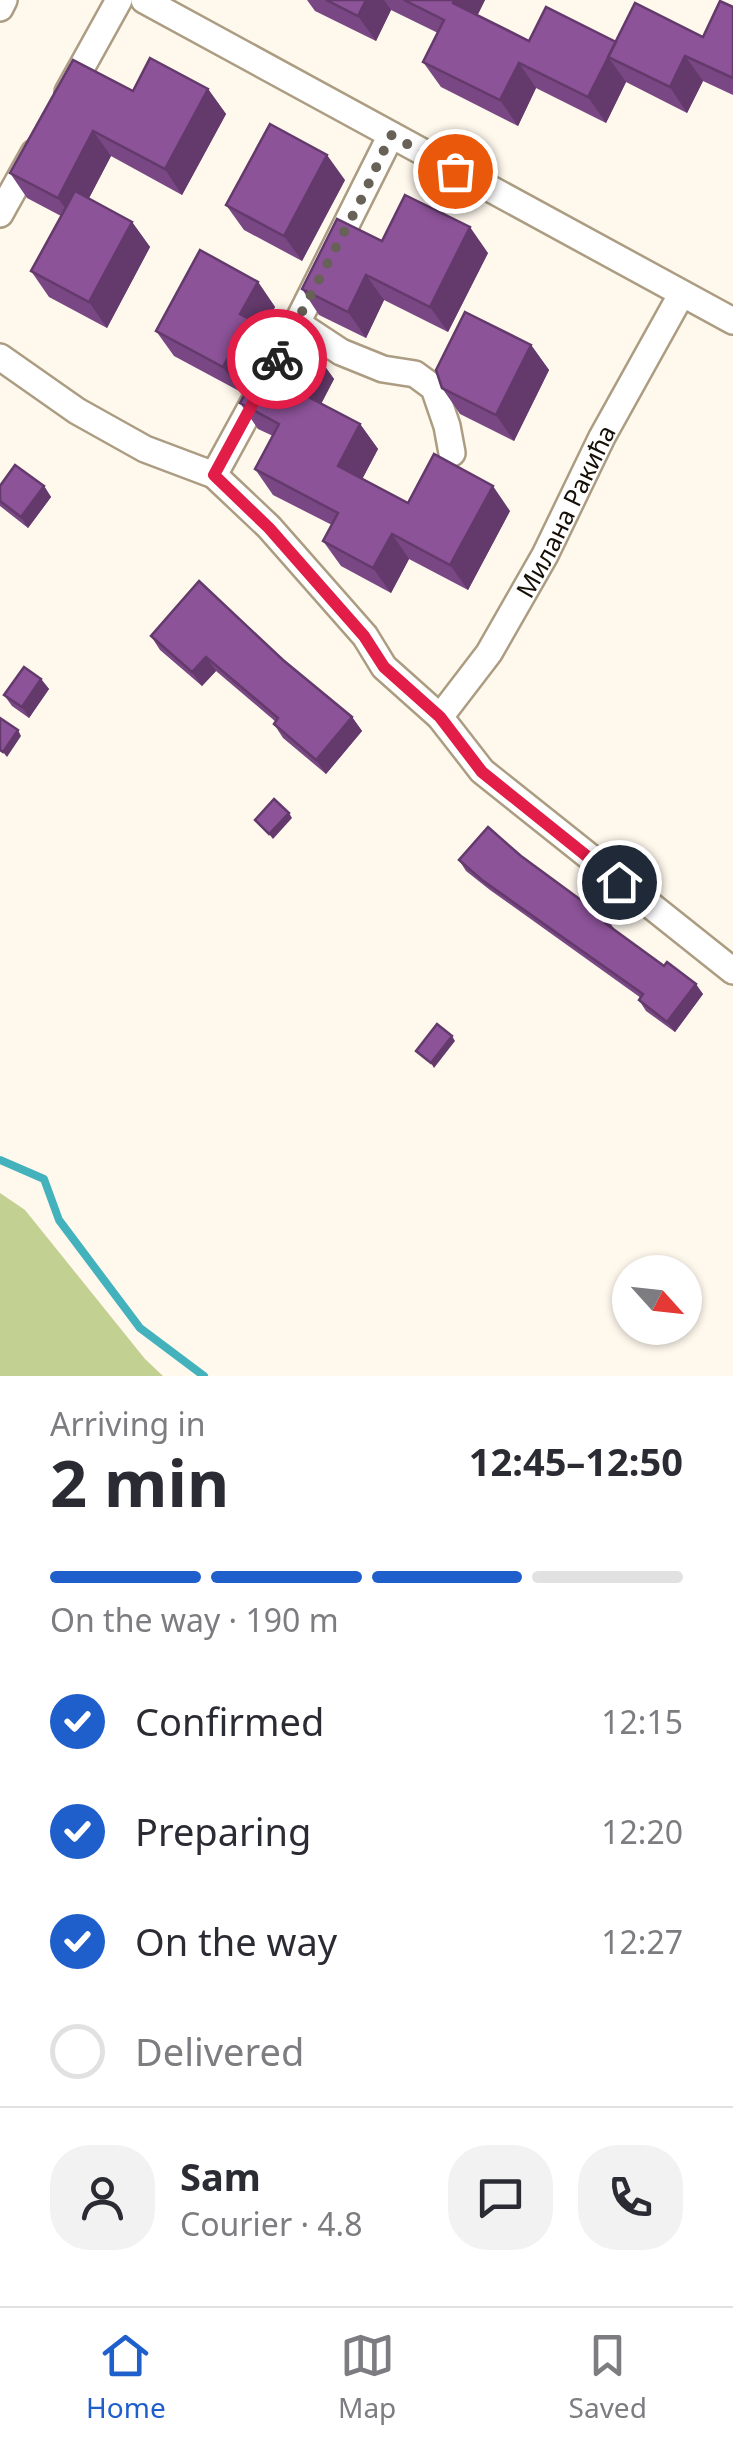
<!DOCTYPE html>
<html lang="en">
<head>
<meta charset="utf-8">
<style>
	body { margin:0; font-family:"Noto Sans",sans-serif; background:#f2f2f3; color:#2b2b33; height:100vh; display:flex; flex-direction:column; font-size:38px; white-space:nowrap }
	* { box-sizing:border-box; margin:0 }
	p { font-size:32px; color:#7c7c81 }
	.icon { flex:none; width:55px; height:55px; fill:none; stroke:currentColor; stroke-width:2; stroke-linecap:round; stroke-linejoin:round }
	.map { position:relative; height:1376px; overflow:hidden }
	.details { display:flex; flex-direction:column; background:#fff; flex:1 }
	.details>* { flex:none }
	.needle { width:65px; rotate:117deg }
	.fabs { position:absolute; left:612px; top:1255px; display:grid; gap:20px }
	.fabs a { display:grid; place-items:center; width:90px; height:90px; border-radius:50%; background:#fff; box-shadow:0 2px 8px #0004; font-size:50px }
	.pin { position:absolute; display:grid; place-items:center; width:85px; height:85px; color:#fff; margin:-42px; border:5px solid #fff; border-radius:50%; box-shadow:0 2px 10px #0007 }
	.courier { position:absolute; display:grid; place-items:center; width:100px; height:100px; margin:-50px; border:8px solid #e11d48; border-radius:50%; background:#fff; color:#222; box-shadow:0 2px 12px #0007 }
	.overview em { font-style:normal; font-weight:700 }
	.overview div { display:flex; flex-direction:column-reverse }
	.overview { display:flex; align-items:center; justify-content:space-between; height:170px; padding:0 50px }
	h1 { font-size:65px; font-weight:700; line-height:75px }
	.bar { display:grid; grid-template-columns:repeat(4,1fr); gap:15px 10px; align-content:center; height:120px; padding:0 50px }
	.bar i { height:12px; border-radius:8px; background:#e1e1e2 }
	.bar .active { background:#1f5fcb }
	.bar p { grid-column:span 4 }
	.line { display:flex; align-items:center; gap:25px; padding:0 50px; border-top:2px solid #e1e1e2 }
	.line div { flex:1 }
	.round { display:grid; place-items:center; flex:none; width:105px; height:105px; border-radius:40px; background:#f2f2f3 }
	ol { padding:0 50px; list-style:none }
	li { display:flex; align-items:center; gap:30px; height:110px }
	li p { margin-inline-start:auto }
	li .icon { padding:10px; border-radius:50%; background:#1f5fcb; color:#fff; stroke-width:4 }
	li:last-child { color:#7c7c81 }
	li i { width:55px; height:55px; border:5px solid #e1e1e2; border-radius:50% }
	.tabs { display:flex; justify-content:space-around; align-items:center; height:140px; border-top:2px solid #e1e1e2; background:#fff; font-size:28px; color:#7c7c81 }
	.tabs a { display:grid; justify-items:center; gap:5px }
	.tabs .active { color:#1f5fcb }
	.map>svg:first-child { display:block }
</style>
</head>
<body>
<div class="map">
<svg width="733" height="1376" viewBox="0 0 733 1376">
	<rect width="100%" height="100%" fill="#fef8ed"/>
	<path fill="#c2d091" d="M 0,1193 L 25,1210 L 145,1359 L 163,1376 L 0,1376 Z"/>
	<g fill="none" stroke-linecap="round" stroke-linejoin="round">
		<path stroke="#44b2bc" stroke-width="8" d="M 0,1160 L 44,1179 L 59,1220 L 140,1328 L 204,1376"/>
		<g stroke="#ac9d82" stroke-width="30">
			<g id="minor">
				<path d="M 144,0 L 733,321"/>
				<path d="M 0,8 L 4,0"/>
				<path d="M 68,92 L 119,0"/>
				<path d="M 0,214 L 34,153"/>
				<path d="M 297,323 L 341,352 L 383,369 L 415,374 L 434,388 L 447,426 L 452,453"/>
				<path d="M 0,357 L 77,411 L 145,449 L 214,475 L 269,527 L 365,636 L 384,667 L 440,717 L 482,771 L 733,971"/>
				<path d="M 214,475 L 297,323 L 391,135"/>
				<path id="s1" d="M 440,717 L 489,653 L 545,555 L 602,437 L 681,295"/>
			</g>
		</g>
		<use href="#minor" stroke="#fff" stroke-width="25"/>
	</g>
	<path fill="#794784" d="M 307,0 L 485,0 L 477,15 L 529,41 L 616,42 L 703,37 L 733,7 L 733,95 L 703,81 L 687,113 L 626,82 L 606,123 L 536,88 L 518,126 L 441,87 L 423,62 L 438,33 L 391,10 L 376,41 L 315,11 Z
		M 208,89 L 226,114 L 182,195 L 111,156 L 89,198 L 132,222 L 150,247 L 107,328 L 49,297 L 31,271 L 61,216 L 27,198 L 10,173 L 133,91 Z
		M 345,180 L 302,261 L 244,230 L 226,205 Z
		M 382,241 L 488,253 L 448,332 L 384,300 L 366,338 L 319,315 L 302,289 Z
		M 258,282 L 275,307 L 260,335 L 267,344 L 241,392 L 174,356 L 156,331 Z
		M 531,345 L 549,370 L 514,441 L 460,414 L 442,388 Z
		M 316,354 L 334,379 L 321,403 L 360,424 L 378,449 L 362,479 L 408,503 L 510,511 L 468,590 L 409,559 L 391,593 L 341,566 L 323,541 L 332,525 L 273,495 L 255,469 L 273,436 L 258,429 L 240,403 Z
		M 0,486 L 44,486 L 51,497 L 28,528 L 0,506 Z
		M 151,636 L 283,660 L 352,717 L 362,731 L 326,774 L 283,738 L 274,724 L 276,722 L 216,671 L 202,686 L 160,650 Z
		M 41,679 L 49,689 L 29,718 L 12,706 L 4,695 Z
		M 521,856 L 608,920 L 615,930 L 703,994 L 675,1032 L 646,1011 L 639,1000 L 641,998 L 490,890 L 466,871 L 459,860 Z"/>
	<path fill="#633a6b" d="M 366,0 L 384,0 L 391,10 L 376,41 L 358,16 Z
		M 454,0 L 485,0 L 471,29 L 453,3 Z
		M 685,56 L 703,81 L 687,113 L 670,87 Z
		M 608,57 L 626,82 L 606,123 L 588,97 Z
		M 519,63 L 536,88 L 518,126 L 500,100 Z
		M 208,89 L 226,114 L 182,195 L 165,169 Z
		M 93,131 L 111,156 L 76,223 L 58,198 Z
		M 327,155 L 345,180 L 302,261 L 284,236 Z
		M 132,222 L 150,247 L 107,328 L 89,302 Z
		M 470,227 L 488,253 L 448,332 L 430,307 Z
		M 366,275 L 384,300 L 366,338 L 348,312 Z
		M 258,282 L 275,307 L 260,335 L 267,344 L 241,392 L 223,367 L 240,314 Z
		M 531,345 L 549,370 L 514,441 L 496,415 Z
		M 316,354 L 334,379 L 315,416 L 297,391 Z
		M 360,424 L 378,449 L 356,491 L 338,466 Z
		M 44,486 L 51,497 L 28,528 L 21,517 Z
		M 493,486 L 510,511 L 468,590 L 450,565 Z
		M 392,534 L 409,559 L 391,593 L 373,568 Z
		M 206,657 L 216,671 L 202,686 L 192,672 Z
		M 41,679 L 49,689 L 29,718 L 22,707 Z
		M 352,717 L 362,731 L 326,774 L 316,760 Z
		M 18,730 L 21,736 L 7,757 L 3,752 Z
		M 289,813 L 292,818 L 273,839 L 269,834 Z
		M 696,984 L 703,994 L 675,1032 L 667,1022 Z
		M 452,1036 L 455,1041 L 434,1068 L 431,1063 Z"/>
	<path fill="#8d5399" stroke="#633a6b" stroke-width="2.5" d="M 326,0 L 366,0 L 358,16 Z
		M 404,0 L 454,0 L 453,3 L 529,41 L 546,7 L 616,42 L 588,97 L 519,63 L 500,100 L 423,62 L 444,20 Z
		M 720,1 L 733,7 L 733,78 L 685,56 L 670,87 L 608,57 L 635,3 L 703,37 Z
		M 150,58 L 208,89 L 165,169 L 93,131 L 58,198 L 10,173 L 73,60 L 133,91 Z
		M 270,124 L 327,155 L 284,236 L 226,205 Z
		M 75,191 L 132,222 L 89,302 L 31,271 Z
		M 405,195 L 470,227 L 430,307 L 366,275 L 348,312 L 302,289 L 337,219 L 382,241 Z
		M 200,250 L 258,282 L 240,314 L 249,319 L 223,367 L 156,331 Z
		M 465,312 L 531,345 L 496,415 L 442,388 L 436,370 Z
		M 278,334 L 316,354 L 297,391 L 360,424 L 338,466 L 408,503 L 434,454 L 493,486 L 450,565 L 392,534 L 373,568 L 323,541 L 338,513 L 255,469 L 279,424 L 240,403 Z
		M 15,465 L 44,486 L 21,517 L 0,501 L 0,486 Z
		M 199,581 L 283,660 L 352,717 L 316,760 L 274,724 L 278,718 L 206,657 L 192,672 L 151,636 Z
		M 24,667 L 41,679 L 22,707 L 4,695 Z
		M 0,718 L 18,730 L 3,752 L 0,750 Z
		M 274,799 L 289,813 L 269,834 L 255,820 Z
		M 488,827 L 521,856 L 608,920 L 605,923 L 664,966 L 667,962 L 696,984 L 667,1022 L 639,1000 L 643,994 L 482,880 L 459,860 Z
		M 437,1024 L 452,1036 L 431,1063 L 416,1051 Z"/>
	<g fill="none" stroke-linecap="round" stroke-linejoin="round">
		<path stroke="#676157" stroke-width="10" stroke-dasharray="0 18" d="M 277,359 L 362,198 L 391,135 L 455,171"/>
		<path stroke="#e11d48" stroke-width="12" d="M 277,359 L 214,475 L 269,528 L 364,636 L 384,667 L 440,717 L 482,772 L 619,882"/>
	</g>
	<g text-anchor="middle" dominant-baseline="central" stroke-width="8" stroke-linejoin="round" paint-order="stroke">
		<g font-size="25" fill="#150f06" stroke="#fef8ed">
			<text stroke="none"><textPath href="#s1" startOffset="242">Милана Ракића</textPath></text>
		</g>
	</g>
</svg>
<div class="fabs">
<a><svg class="needle" viewBox="-14 -14 28 28"><path d="M0-13l5 13h-10z" fill="#e53935"/><path d="M0 13l5-13h-10z" fill="#7c7c81"/></svg></a>
</div>
<div class="pin" style="left:455px;top:171px;background:#ea580c"><svg class="icon" aria-label="bag" viewBox="0 0 24 24"><path d="M5 8h14l-1 12H6zM9 8a3 3 0 0 1 6 0"/></svg></div>
<div class="pin" style="left:619px;top:882px;background:#1f2937"><svg class="icon" aria-label="home" viewBox="0 0 24 24"><path d="M3 11l9-7 9 7M6 9v11h12V9"/></svg></div>
<div class="courier" style="left:277px;top:359px"><svg class="icon" aria-label="bike" viewBox="0 0 24 24"><circle cx="6" cy="16" r="4"/><circle cx="18" cy="16" r="4"/><path d="M6 16l4-8h5l3 8M10 8l3 8H6M13 5h3"/></svg></div>
</div>
<section class="details">
<div class="overview"><div><h1>2 min</h1><p>Arriving in</p></div><em>12:45–12:50</em></div>
<div class="bar"><i class="active"></i><i class="active"></i><i class="active"></i><i></i><p>On the way · 190 m</p></div>
<ol>
<li><svg class="icon" aria-label="check" viewBox="0 0 24 24"><path d="M5 12l5 5 9-10"/></svg>Confirmed<p>12:15</p></li>
<li><svg class="icon" aria-label="check" viewBox="0 0 24 24"><path d="M5 12l5 5 9-10"/></svg>Preparing<p>12:20</p></li>
<li><svg class="icon" aria-label="check" viewBox="0 0 24 24"><path d="M5 12l5 5 9-10"/></svg>On the way<p>12:27</p></li>
<li><i></i>Delivered</li>
</ol>
<div class="line" style="height:180px"><a class="round"><svg class="icon" aria-label="person" viewBox="0 0 24 24"><circle cx="12" cy="8" r="4"/><path d="M4 21q1-7 8-7t8 7"/></svg></a><div><b>Sam</b><p>Courier · 4.8</p></div><a class="round"><svg class="icon" aria-label="chat" viewBox="0 0 24 24"><path d="M4 5h16v11H9l-5 4z"/></svg></a><a class="round"><svg class="icon" aria-label="phone" viewBox="0 0 24 24"><path d="M5 4h4l2 5-3 2q2 4 5 5l2-3 5 2v4C11 20 4 13 5 4z"/></svg></a></div>
</section>
<nav class="tabs">
<a class="active"><svg class="icon" aria-label="home" viewBox="0 0 24 24"><path d="M3 11l9-7 9 7M6 9v11h12V9"/></svg>Home</a>
<a><svg class="icon" aria-label="map" viewBox="0 0 24 24"><path d="M3 6l6-2 6 2 6-2v14l-6 2-6-2-6 2zM9 4v14M15 6v14"/></svg>Map</a>
<a><svg class="icon" aria-label="saved" viewBox="0 0 24 24"><path d="M7 4h10v16l-5-4-5 4z"/></svg>Saved</a>
</nav>
</body>
</html>
